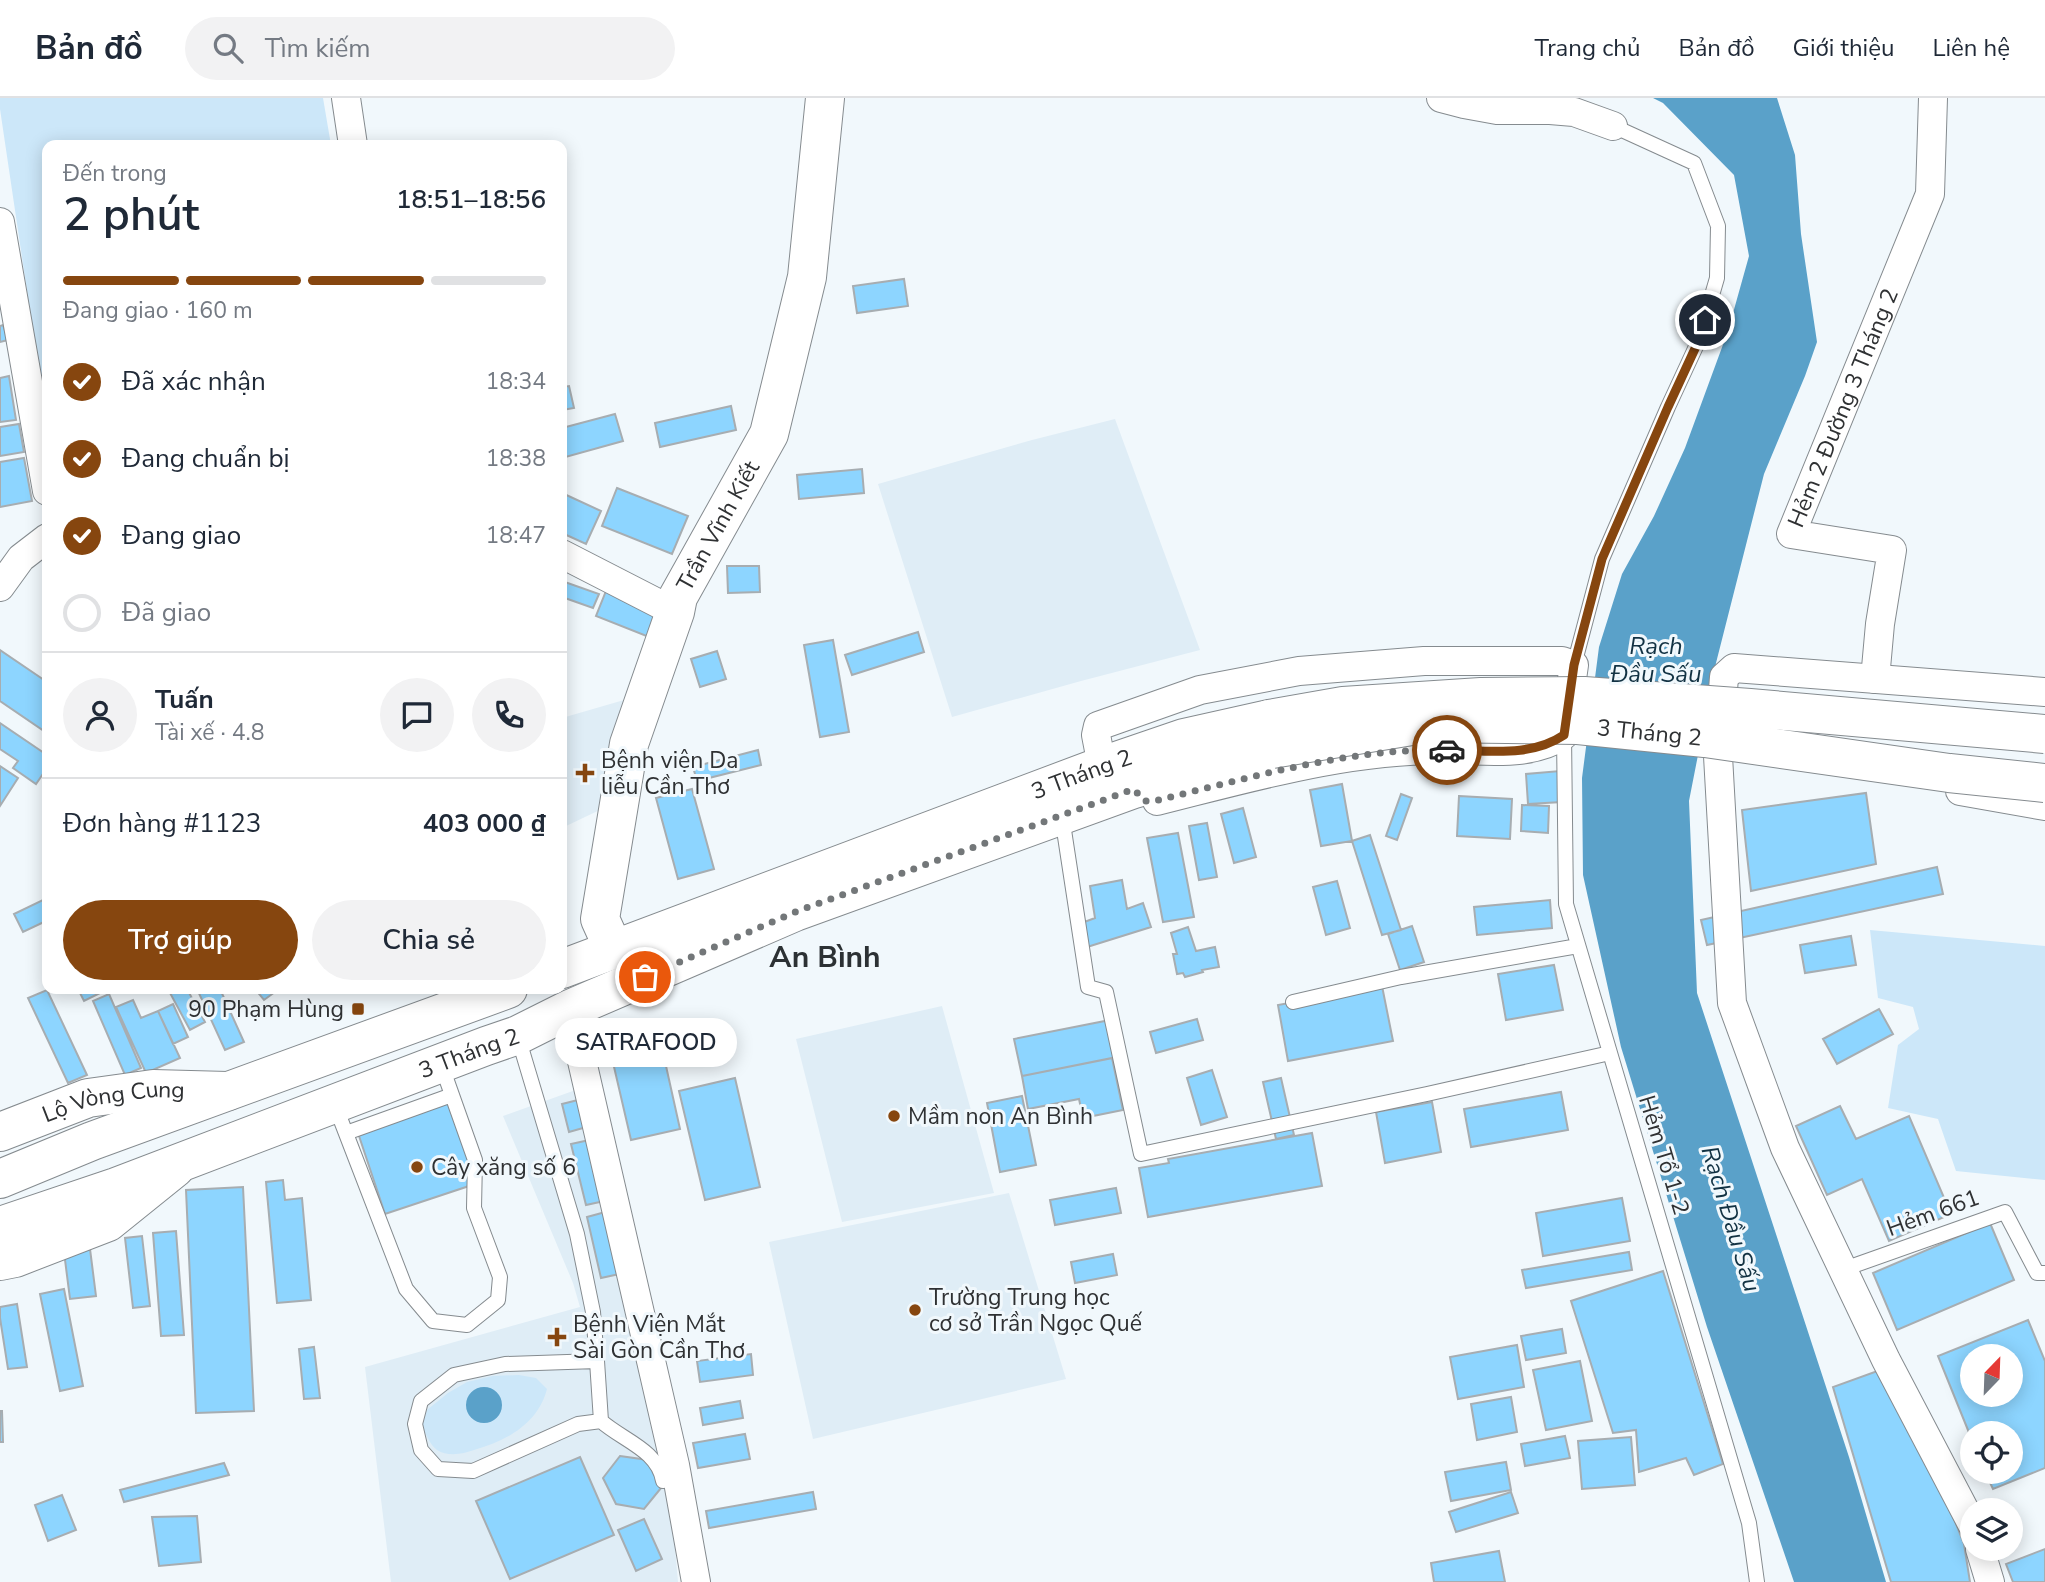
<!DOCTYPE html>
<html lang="vi">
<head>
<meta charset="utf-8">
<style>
	body { margin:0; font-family:"Nunito Sans",sans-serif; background:#f2f2f3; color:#1f2937; height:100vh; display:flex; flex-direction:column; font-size:26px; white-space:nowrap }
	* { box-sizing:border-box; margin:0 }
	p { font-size:23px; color:#747a83 }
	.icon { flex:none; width:38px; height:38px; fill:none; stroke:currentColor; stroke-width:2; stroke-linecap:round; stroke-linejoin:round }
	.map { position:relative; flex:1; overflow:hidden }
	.side { position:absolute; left:42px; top:42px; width:525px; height:854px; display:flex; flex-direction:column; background:#fff; border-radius:14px; box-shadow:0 4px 18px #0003 }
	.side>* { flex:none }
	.needle { width:46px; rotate:23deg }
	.fabs { position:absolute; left:1960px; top:1246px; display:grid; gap:14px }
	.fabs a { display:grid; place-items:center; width:63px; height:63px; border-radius:50%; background:#fff; box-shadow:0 4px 18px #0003; font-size:35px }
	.pin { position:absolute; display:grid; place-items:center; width:60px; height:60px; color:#fff; margin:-30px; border:4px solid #fff; border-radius:50%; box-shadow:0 2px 7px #0007 }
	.courier { position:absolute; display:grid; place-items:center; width:70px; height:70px; margin:-35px; border:5px solid #86460f; border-radius:50%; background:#fff; color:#222; box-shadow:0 2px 9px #0007 }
	.bubble { position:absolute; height:49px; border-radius:24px; background:#fff; box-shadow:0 4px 18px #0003; font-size:23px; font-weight:600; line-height:49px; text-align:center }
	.head em { font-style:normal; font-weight:600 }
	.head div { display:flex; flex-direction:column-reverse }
	.head { display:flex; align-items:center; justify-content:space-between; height:119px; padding:0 21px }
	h1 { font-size:46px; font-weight:600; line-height:52px }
	.bar { display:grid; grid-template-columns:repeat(4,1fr); gap:10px 7px; align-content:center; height:84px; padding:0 21px }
	.bar i { height:9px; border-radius:5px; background:#e0e1e3 }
	.bar .active { background:#86460f }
	.bar p { grid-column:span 4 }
	.line { display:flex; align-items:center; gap:18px; padding:0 21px; border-top:2px solid #e0e1e3 }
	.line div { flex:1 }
	.round { display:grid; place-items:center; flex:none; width:74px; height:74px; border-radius:37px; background:#f2f2f3 }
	ol { padding:0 21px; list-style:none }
	li { display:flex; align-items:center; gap:21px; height:77px }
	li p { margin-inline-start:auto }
	li .icon { padding:7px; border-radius:50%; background:#86460f; color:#fff; stroke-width:4 }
	li:last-child { color:#747a83 }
	li i { width:38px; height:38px; border:4px solid #e0e1e3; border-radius:50% }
	.button { display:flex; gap:14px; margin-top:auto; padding:14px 21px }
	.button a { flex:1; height:80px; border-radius:42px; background:#86460f; color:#fff; font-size:28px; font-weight:600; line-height:80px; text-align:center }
	.button a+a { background:#f2f2f3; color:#1f2937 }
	header { display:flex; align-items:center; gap:42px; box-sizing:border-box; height:98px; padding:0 35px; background:#fff; border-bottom:2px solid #e0e1e3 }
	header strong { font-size:33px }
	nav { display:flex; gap:38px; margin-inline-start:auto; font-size:24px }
	.search { width:490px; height:63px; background:#f2f2f3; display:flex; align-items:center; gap:18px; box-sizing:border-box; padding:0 24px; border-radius:38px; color:#747a83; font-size:26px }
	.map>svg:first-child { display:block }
</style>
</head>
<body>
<header>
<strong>Bản đồ</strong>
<div class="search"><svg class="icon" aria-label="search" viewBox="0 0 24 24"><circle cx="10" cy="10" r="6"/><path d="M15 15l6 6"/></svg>Tìm kiếm</div>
<nav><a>Trang chủ</a><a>Bản đồ</a><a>Giới thiệu</a><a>Liên hệ</a></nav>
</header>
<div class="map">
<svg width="2045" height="1484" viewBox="0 0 2045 1484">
	<rect width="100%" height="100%" fill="#f1f8fc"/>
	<path fill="#dfedf6" d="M 1115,321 L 1200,552 L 1081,583 L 952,619 L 878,386 L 1032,342 Z
		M 624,602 L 606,709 L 562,730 L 562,620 Z
		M 942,908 L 994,1095 L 842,1124 L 796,941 Z
		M 584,989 L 666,1346 L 678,1484 L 391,1484 L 365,1269 L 580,1209 L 573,1185 L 503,1018 Z
		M 1009,1095 L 1066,1281 L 813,1341 L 769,1144 Z"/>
	<path fill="#cce7f9" d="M 0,0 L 323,0 L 331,47 L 47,47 L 47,328 L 0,11 Z
		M 1870,832 L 2045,848 L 2045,1082 L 1956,1073 L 1938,1021 L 1888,1010 L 1898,947 L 1919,931 L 1913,909 L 1878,900 Z
		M 519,1277 L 536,1280 L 547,1291 C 538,1326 506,1343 474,1352 C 463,1356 448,1359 437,1352 C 430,1347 426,1336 422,1328 L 427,1312 L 448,1295 L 467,1284 L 493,1278 Z"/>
	<path fill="#5aa1c9" d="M 1653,0 L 1777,0 L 1795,57 L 1801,136 L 1817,244 L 1805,278 L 1764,376 L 1716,565 L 1689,703 L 1697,895 L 1849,1359 L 1886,1484 L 1794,1484 L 1707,1229 L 1621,949 L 1583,777 L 1582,680 L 1599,549 L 1622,476 L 1654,418 L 1685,350 L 1728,233 L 1749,158 L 1734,77 L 1663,5 Z
		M466 1307a18 18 0 1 1 36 0a18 18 0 1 1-36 0Z"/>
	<path fill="#8dd5ff" stroke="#a7adb1" stroke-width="2" fill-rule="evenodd" d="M 904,181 L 908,208 L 857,215 L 853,188 Z
		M 3,227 L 8,242 L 0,244 L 0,228 Z
		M 9,278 L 16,322 L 0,324 L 0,280 Z
		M 569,288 L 574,310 L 562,312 L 562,289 Z
		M 731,308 L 736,332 L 660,349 L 655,325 Z
		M 615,316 L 623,343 L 562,360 L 562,330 Z
		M 19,326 L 24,354 L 0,358 L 0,329 Z
		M 24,360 L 32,403 L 0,409 L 0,364 Z
		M 862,371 L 864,395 L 799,401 L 797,377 Z
		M 617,390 L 688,418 L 672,456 L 602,428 Z
		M 562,395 L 601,413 L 586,446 L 562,435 Z
		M 727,468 L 759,468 L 760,494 L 728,495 Z
		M 562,483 L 599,496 L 593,510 L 562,499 Z
		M 608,488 L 661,510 L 649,539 L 596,518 Z
		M 918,534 L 924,554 L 852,577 L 845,557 Z
		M 833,542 L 849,634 L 820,639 L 804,547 Z
		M 0,552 L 47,584 L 47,635 L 0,603 Z
		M 717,553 L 726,581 L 700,589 L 691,561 Z
		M 0,625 L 47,657 L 47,670 L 36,686 L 13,670 L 18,663 L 0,651 Z
		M 758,652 L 761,667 L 697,683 L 693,669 Z
		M 0,668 L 18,680 L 0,708 Z
		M 1560,673 L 1562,704 L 1528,706 L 1526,676 Z
		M 1342,686 L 1352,743 L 1321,748 L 1310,692 Z
		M 692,691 L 714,771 L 678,781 L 656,700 Z
		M 1866,695 L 1876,766 L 1751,793 L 1742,712 Z
		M 1401,696 L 1412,700 L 1397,742 L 1386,738 Z
		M 1459,698 L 1512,701 L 1510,741 L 1457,738 Z
		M 1522,707 L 1549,708 L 1548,735 L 1521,733 Z
		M 1243,710 L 1256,759 L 1234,765 L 1221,716 Z
		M 1207,725 L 1217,779 L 1199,782 L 1189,728 Z
		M 1178,735 L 1194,819 L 1163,824 L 1147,740 Z
		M 1370,737 L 1401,832 L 1382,837 L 1352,743 Z
		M 1937,769 L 1943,796 L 1707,847 L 1701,822 Z
		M 1122,782 L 1127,811 L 1143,805 L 1151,829 L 1084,850 L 1076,827 L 1095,820 L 1090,788 Z
		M 1337,783 L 1350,830 L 1326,837 L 1313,789 Z
		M 47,800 L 47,826 L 46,823 L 23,834 L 14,816 Z
		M 1550,802 L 1552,830 L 1477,837 L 1474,809 Z
		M 1412,828 L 1424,864 L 1400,872 L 1388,836 Z
		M 1188,829 L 1196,853 L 1215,849 L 1219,869 L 1202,872 L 1203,874 L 1185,879 L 1183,875 L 1177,876 L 1173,856 L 1177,856 L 1171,835 Z
		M 1851,838 L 1856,867 L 1805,875 L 1800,847 Z
		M 1554,867 L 1563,912 L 1506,922 L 1498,876 Z
		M 1382,888 L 1393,943 L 1288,963 L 1278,907 Z
		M 78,891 L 108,891 L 84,903 Z
		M 174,891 L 187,891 L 205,924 L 190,932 L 169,893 Z
		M 197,891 L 220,891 L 244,944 L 225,952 Z
		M 255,891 L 279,891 L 264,902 Z
		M 47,892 L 87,977 L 68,985 L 28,900 Z
		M 109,896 L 141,970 L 125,977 L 93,903 Z
		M 133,902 L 141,920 L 158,913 L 180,960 L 146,975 L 116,909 Z
		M 173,906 L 188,939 L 173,946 L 158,913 Z
		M 1879,911 L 1893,936 L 1837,966 L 1823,941 Z
		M 1197,921 L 1203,942 L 1156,955 L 1150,934 Z
		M 1110,922 L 1118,959 L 1022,978 L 1014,941 Z
		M 658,932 L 680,1031 L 631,1042 L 608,943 Z
		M 1112,960 L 1123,1012 L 1083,1020 L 1079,1001 L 1028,1011 L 1022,978 Z
		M 1212,972 L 1227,1019 L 1201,1027 L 1187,980 Z
		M 735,980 L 760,1089 L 705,1102 L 679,993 Z
		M 1281,980 L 1294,1037 L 1276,1041 L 1263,984 Z
		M 1561,994 L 1568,1032 L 1471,1049 L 1464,1011 Z
		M 1022,998 L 1036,1067 L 1000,1074 L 987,1005 Z
		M 582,1001 L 590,1028 L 569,1034 L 562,1006 Z
		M 451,1004 L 478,1085 L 385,1116 L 358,1035 Z
		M 1432,1004 L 1441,1054 L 1385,1065 L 1376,1014 Z
		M 1840,1008 L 1856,1041 L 1909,1018 L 1951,1116 L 1889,1143 L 1862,1081 L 1827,1097 L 1796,1028 Z
		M 1312,1035 L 1322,1088 L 1148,1119 L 1139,1070 L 1169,1065 L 1168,1061 Z
		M 594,1041 L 609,1102 L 586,1107 L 571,1046 Z
		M 283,1082 L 285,1102 L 302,1100 L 311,1202 L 277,1205 L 266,1084 Z
		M 243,1089 L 254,1313 L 196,1315 L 186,1092 Z
		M 1116,1090 L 1121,1115 L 1055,1127 L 1050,1102 Z
		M 1622,1100 L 1630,1143 L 1543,1158 L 1536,1115 Z
		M 609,1113 L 624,1175 L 601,1180 L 587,1119 Z
		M 1990,1125 L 2014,1182 L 1897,1232 L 1873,1175 Z
		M 176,1133 L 184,1237 L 161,1238 L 153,1135 Z
		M 142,1138 L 150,1208 L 133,1210 L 125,1140 Z
		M 90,1151 L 96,1198 L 70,1201 L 64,1154 Z
		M 1629,1154 L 1632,1172 L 1526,1190 L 1522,1172 Z
		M 1113,1156 L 1117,1177 L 1075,1185 L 1071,1164 Z
		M 1663,1173 L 1723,1366 L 1694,1377 L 1686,1360 L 1639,1374 L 1636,1332 L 1613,1335 L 1571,1203 Z
		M 64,1191 L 83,1288 L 60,1293 L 40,1196 Z
		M 17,1206 L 27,1269 L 8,1271 L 0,1220 L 0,1209 Z
		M 2028,1222 L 2045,1263 L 2045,1370 L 1993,1391 L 1985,1374 L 2011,1374 L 2011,1335 L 1972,1335 L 1972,1342 L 1938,1258 ZM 1972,1258 L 2011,1258 L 2011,1297 L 1972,1297 Z
		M 1562,1231 L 1566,1255 L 1526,1262 L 1521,1238 Z
		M 1517,1247 L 1524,1289 L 1458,1301 L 1450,1259 Z
		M 314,1249 L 320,1300 L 304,1301 L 299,1251 Z
		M 751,1256 L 753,1277 L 700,1284 L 697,1263 Z
		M 1580,1263 L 1592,1323 L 1546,1332 L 1533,1272 Z
		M 1883,1271 L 1931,1362 L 1964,1446 L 1970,1484 L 1891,1484 L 1833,1289 Z
		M 1511,1299 L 1517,1334 L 1477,1342 L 1471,1306 Z
		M 740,1303 L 743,1320 L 703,1327 L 700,1310 Z
		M 0,1313 L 2,1313 L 3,1344 L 0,1344 Z
		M 745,1336 L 750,1361 L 698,1370 L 693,1345 Z
		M 1565,1338 L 1570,1360 L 1525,1368 L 1521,1346 Z
		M 1631,1339 L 1635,1387 L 1582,1391 L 1578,1343 Z
		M 620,1358 L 648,1362 L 661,1390 L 644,1411 L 616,1406 L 603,1380 Z
		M 580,1359 L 614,1437 L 510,1481 L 476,1403 Z
		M 1506,1364 L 1511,1392 L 1451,1403 L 1445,1374 Z
		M 224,1365 L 229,1377 L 124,1404 L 120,1392 Z
		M 813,1394 L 816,1411 L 709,1430 L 706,1413 Z
		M 1511,1394 L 1518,1415 L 1456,1434 L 1449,1414 Z
		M 62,1397 L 76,1432 L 48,1443 L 35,1407 Z
		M 197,1418 L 201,1464 L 159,1468 L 152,1419 Z
		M 644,1421 L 662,1461 L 636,1473 L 618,1432 Z
		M 2045,1451 L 2045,1484 L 2013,1484 L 2006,1466 Z
		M 1499,1453 L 1505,1484 L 1434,1484 L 1431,1465 Z"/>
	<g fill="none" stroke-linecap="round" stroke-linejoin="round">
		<g stroke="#858b8f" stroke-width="16">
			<path id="lane" d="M 1574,567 L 1602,461 L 1668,309 L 1699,242 L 1717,180 L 1718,128 L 1694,65 L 1613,28
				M 1564,637 L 1566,806 L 1749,1425 L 1757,1484
				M 1062,719 L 1088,889 L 1106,894 L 1141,1056 L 1427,996 L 1610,955
				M 1293,904 L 1401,879 L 1578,848
				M 518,939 L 577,1136 L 593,1214 L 597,1263 L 505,1266 L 454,1277 L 421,1303 L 415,1326 L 421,1352 L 438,1371 L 473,1373 L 578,1326 L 601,1323 L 597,1263
				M 335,1007 L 406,1191 L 433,1223 L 467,1227 L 498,1202 L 500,1179 L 474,1110 L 475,1062 L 441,966
				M 346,1035 L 452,997
				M 1844,1171 L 2005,1114 L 2037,1175 L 2045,1175
				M 601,1323 C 622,1342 658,1352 663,1383"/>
		</g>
		<g stroke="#858b8f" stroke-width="30">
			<g id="street">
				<path d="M 346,0 L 353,47"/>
				<path d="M 1441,0 L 1464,6 L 1497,12 L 1550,12 L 1574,14 L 1613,28"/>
				<path d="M 0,124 L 47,393"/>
				<path d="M 562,456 L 675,514"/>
				<path d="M 0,489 L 21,460 L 47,440"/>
				<path id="s1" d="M 1875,581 L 1880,526 L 1892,452 L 1791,436 L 1930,96 L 1933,0"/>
				<path d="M 1102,668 L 1096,637 L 1098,628 L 1200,592 L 1299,573 L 1424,563 L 1562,563 L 1574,567 L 1564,637 C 1530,659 1490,652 1450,652 C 1351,650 1253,679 1157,703"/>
				<path d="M 1960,693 L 2045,708"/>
				<path d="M 570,911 L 675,1367 L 696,1484"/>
				<path d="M 1972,1426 L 1886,1262 L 1785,1050 L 1732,905 L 1718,658 L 1724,579 L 1734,570 L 2045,594"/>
				<path d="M 1980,1451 L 1990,1484"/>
			</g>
		</g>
		<g stroke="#858b8f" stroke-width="40">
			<g id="secondary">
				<path id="s2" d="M 614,852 L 600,821 L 629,646 L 675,514 L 678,499 L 769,336 L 807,179 L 825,0"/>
				<path id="s3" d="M 0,1034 L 88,1000 L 153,991 L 228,993"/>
				<path d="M 0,1163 L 15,1160 L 108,1124 L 175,1070"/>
			</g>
		</g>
		<g stroke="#858b8f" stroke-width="40">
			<g id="highway">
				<path id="s4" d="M 562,871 L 1102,668 L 1184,640 L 1269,621"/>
				<path d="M 0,1081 L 92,1043 L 508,891"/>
				<path id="s5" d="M 0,1128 L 116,1089 L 486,948 L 518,937 L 570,911 L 795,814 L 1134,691 L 1272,651"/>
			</g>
		</g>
		<use href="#lane" stroke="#fff" stroke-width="14"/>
		<use href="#street" stroke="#fff" stroke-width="28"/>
		<use href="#secondary" stroke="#fff" stroke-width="38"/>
		<use href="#highway" stroke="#fff" stroke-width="38"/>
		<g stroke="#858b8f" stroke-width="40" stroke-linecap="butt">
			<g id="highway-bridge">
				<path d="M 1269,621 L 1343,608 L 1481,599 L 1584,598 L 1750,610 L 2045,636"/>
				<path id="s6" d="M 1272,651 L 1430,625 L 1578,627 L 1705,640 L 1949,675 L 2045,685"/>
			</g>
		</g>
		<use href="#highway-bridge" stroke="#fff" stroke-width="38"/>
	</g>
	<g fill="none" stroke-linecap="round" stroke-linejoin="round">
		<path stroke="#737779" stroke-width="7" stroke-dasharray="0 12.6" d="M 645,879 L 795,814 L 1134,691 L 1144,703 L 1154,703 C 1250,680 1348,650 1447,652"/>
		<path stroke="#86460f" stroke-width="9" d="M 1447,652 C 1487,652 1530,660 1564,637 L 1574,567 L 1602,461 L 1668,309 L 1699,242 L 1705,222"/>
	</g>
	<g fill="#86460f" stroke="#f1f8fc" stroke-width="2.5">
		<path d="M581.5 664.5h7v7h7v7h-7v7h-7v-7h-7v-7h7z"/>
		<rect x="351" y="904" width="14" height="14" rx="3.5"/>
		<circle cx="894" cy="1018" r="7"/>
		<circle cx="417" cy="1069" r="7"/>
		<circle cx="915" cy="1212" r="7"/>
		<path d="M553.5 1228.5h7v7h7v7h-7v7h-7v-7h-7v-7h7z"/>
	</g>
	<g text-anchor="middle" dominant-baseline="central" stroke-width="6" stroke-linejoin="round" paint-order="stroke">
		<g font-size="23" fill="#2f3133" stroke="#f1f8fc">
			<text stroke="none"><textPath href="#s1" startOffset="369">Hẻm 2 Đường 3 Tháng 2</textPath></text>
			<text stroke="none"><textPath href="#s2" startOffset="448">Trần Vĩnh Kiết</textPath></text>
			<text stroke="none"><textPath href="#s6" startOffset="380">3 Tháng 2</textPath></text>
			<text stroke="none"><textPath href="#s4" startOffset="555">3 Tháng 2</textPath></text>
			<text stroke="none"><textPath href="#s5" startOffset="500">3 Tháng 2</textPath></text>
			<text stroke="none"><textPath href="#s3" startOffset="119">Lộ Vòng Cung</textPath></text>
			<text transform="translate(1664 1057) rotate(73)">Hẻm Tổ 1-2</text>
			<text transform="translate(1933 1115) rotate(-20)">Hẻm 661</text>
		</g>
		<g font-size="23" fill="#2f3133" stroke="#f1f8fc" text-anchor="start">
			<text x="601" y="662">Bệnh viện Da<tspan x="601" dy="26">liễu Cần Thơ</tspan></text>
			<text x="344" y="911" text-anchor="end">90 Phạm Hùng</text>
			<text x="908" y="1018">Mầm non An Bình</text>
			<text x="431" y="1069">Cây xăng số 6</text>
			<text x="929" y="1199">Trường Trung học<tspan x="929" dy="26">cơ sở Trần Ngọc Quế</tspan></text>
			<text x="573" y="1226">Bệnh Viện Mắt<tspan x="573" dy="26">Sài Gòn Cần Thơ</tspan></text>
		</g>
		<g font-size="24" font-style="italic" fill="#123243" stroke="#f1f8fc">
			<text x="1656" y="548">Rạch<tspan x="1656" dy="28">Đầu Sấu</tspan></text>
			<text transform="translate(1731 1121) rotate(73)">Rạch Đầu Sấu</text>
		</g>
		<g font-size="30" font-weight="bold" fill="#2c3134" stroke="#f1f8fc">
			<text x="825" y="859">An Bình</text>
		</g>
	</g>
</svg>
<div class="fabs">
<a><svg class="needle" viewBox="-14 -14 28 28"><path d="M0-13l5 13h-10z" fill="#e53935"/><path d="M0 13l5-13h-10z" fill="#747a83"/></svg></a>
<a><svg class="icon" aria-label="locate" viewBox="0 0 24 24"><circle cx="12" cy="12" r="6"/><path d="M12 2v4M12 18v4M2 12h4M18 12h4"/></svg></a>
<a><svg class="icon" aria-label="layers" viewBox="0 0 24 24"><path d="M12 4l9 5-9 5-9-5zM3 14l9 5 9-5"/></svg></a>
</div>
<div class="pin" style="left:645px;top:879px;background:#ea580c"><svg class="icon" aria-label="bag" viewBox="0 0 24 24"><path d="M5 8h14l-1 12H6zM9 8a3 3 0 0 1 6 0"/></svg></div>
<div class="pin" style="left:1705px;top:222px;background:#1f2937"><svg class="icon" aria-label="home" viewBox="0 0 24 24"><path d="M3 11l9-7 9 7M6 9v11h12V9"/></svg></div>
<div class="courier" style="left:1447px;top:652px"><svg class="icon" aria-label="car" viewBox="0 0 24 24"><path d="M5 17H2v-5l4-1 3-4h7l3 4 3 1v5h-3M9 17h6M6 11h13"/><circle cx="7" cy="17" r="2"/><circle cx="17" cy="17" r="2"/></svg></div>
<div class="bubble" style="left:555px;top:920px;width:182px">SATRAFOOD</div>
<section class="side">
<div class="head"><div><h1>2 phút</h1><p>Đến trong</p></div><em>18:51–18:56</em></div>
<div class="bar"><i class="active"></i><i class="active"></i><i class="active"></i><i></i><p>Đang giao · 160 m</p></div>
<ol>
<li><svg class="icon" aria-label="check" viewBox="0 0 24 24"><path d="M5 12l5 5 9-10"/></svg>Đã xác nhận<p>18:34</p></li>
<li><svg class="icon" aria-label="check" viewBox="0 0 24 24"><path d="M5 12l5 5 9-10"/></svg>Đang chuẩn bị<p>18:38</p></li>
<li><svg class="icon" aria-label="check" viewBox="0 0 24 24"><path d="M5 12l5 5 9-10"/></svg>Đang giao<p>18:47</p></li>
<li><i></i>Đã giao</li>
</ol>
<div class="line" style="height:126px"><a class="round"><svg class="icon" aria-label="person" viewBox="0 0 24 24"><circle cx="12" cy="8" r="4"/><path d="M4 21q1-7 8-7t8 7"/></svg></a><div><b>Tuấn</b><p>Tài xế · 4.8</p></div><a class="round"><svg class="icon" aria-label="chat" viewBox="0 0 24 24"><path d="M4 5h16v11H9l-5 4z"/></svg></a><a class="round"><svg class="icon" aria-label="phone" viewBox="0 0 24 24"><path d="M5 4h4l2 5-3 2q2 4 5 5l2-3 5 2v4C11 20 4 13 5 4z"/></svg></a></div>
<div class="line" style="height:91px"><div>Đơn hàng #1123</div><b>403 000 ₫</b></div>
<div class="button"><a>Trợ giúp</a><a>Chia sẻ</a></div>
</section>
</div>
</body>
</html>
